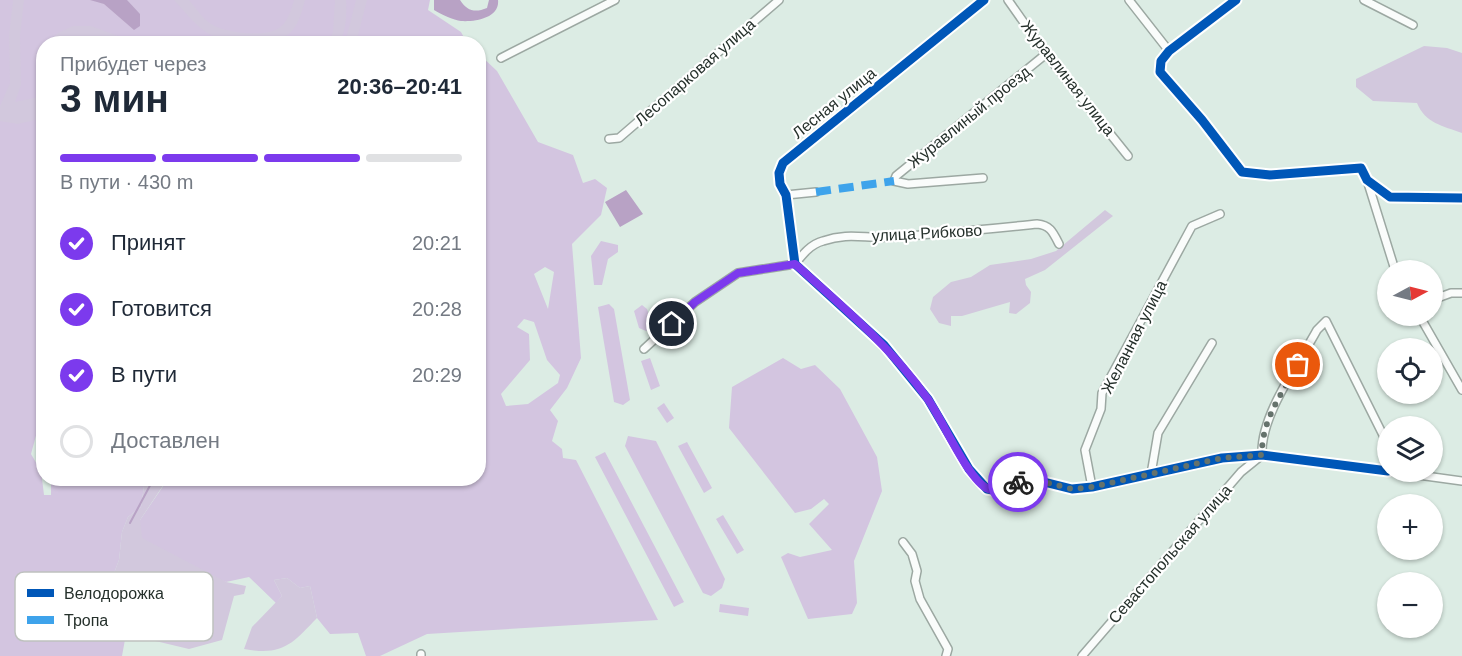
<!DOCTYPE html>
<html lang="ru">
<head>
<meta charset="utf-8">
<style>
	body { margin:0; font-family:Helvetica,sans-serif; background:#f2f2f3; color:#1f2937; height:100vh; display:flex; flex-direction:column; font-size:22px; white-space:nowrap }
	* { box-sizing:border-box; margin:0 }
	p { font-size:20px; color:#747a83 }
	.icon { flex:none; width:33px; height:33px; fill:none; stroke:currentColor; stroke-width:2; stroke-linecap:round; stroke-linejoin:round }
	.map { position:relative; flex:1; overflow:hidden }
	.drawer { position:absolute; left:36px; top:36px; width:450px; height:450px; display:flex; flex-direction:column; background:#fff; border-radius:24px; box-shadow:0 2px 4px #0004 }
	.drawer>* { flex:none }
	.needle { width:39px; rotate:83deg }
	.tools { position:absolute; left:1377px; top:260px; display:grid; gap:12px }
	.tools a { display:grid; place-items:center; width:66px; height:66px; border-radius:50%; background:#fff; box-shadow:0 2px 4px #0004; font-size:30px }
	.pin { position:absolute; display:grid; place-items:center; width:51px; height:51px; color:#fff; margin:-26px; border:3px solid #fff; border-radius:50%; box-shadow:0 2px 6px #0007 }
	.courier { position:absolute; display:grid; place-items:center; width:60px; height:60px; margin:-30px; border:4px solid #7c3aed; border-radius:50%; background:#fff; color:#222; box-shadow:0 2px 8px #0007 }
	.summary em { font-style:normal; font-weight:600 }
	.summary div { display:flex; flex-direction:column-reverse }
	.summary { display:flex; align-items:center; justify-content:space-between; height:102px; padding:0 24px }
	h1 { font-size:39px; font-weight:600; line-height:45px }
	.bar { display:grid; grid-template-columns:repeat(4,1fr); gap:9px 6px; align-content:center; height:72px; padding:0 24px }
	.bar i { height:8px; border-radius:4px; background:#e0e1e3 }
	.bar .current { background:#7c3aed }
	.bar p { grid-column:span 4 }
	ol { padding:0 24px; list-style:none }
	li { display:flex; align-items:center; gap:18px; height:66px }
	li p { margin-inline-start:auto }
	li .icon { padding:6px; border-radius:50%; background:#7c3aed; color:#fff; stroke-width:4 }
	li:last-child { color:#747a83 }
	li i { width:33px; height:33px; border:3px solid #e0e1e3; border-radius:50% }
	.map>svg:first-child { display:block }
</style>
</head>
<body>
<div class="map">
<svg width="1462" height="656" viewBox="0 0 1462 656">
	<rect width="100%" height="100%" fill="#dcece4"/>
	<path fill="#d2c8dd" d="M 0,0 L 408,0 L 448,43 L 44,44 L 43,124 L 0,130 Z
		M 1424,46 L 1447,48 L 1462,53 L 1462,133 C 1443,126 1425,123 1417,103 L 1373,101 L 1356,87 L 1356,79 Z
		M 1105,210 L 1113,216 L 1045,270 L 1025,279 L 1026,285 L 1031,292 L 1030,303 L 1016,314 L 1009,313 L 1010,302 L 962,316 L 951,316 L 951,326 L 939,323 L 930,309 L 933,297 L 951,282 L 971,277 L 990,265 L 1031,259 L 1056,251 Z
		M 168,478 L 140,520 L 226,582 L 246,586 L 244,594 L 234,596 L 222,640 L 189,649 L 126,634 L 111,581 L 119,560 L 122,532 L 128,517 L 141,507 L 145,479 Z
		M 287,578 L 300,588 L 310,586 L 317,618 C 292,644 283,656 244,649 L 252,627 L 282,596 L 274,580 Z"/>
	<path fill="#d3c5e0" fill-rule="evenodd" d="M 0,0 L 13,0 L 9,36 L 10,83 L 0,106 Z
		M 24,0 L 90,0 L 104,4 L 134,30 L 140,14 L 127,0 L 174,0 C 196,24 207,42 244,43 L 137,43 L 91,26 L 73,26 L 58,33 L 47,43 L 44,44 L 42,59 L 43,96 L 15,102 L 21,85 L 20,36 Z
		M 189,0 L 294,0 C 291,10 288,22 279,28 C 265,38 225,33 211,24 C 203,19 195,7 189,0 Z
		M 305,0 L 335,0 L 333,32 L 328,43 L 263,43 C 292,39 298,28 305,0 Z
		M 346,0 L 356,0 L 345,43 L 340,43 C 346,29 347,15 346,0 Z
		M 367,0 L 430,0 L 428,10 L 461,32 L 467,43 L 356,43 Z
		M 76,37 L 89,37 L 108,43 L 63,43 Z
		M 479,54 L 497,71 L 538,142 L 573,155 L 583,183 L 595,179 L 607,188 L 601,215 L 572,244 L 581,358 L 567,388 L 550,410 L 558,421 L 552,441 L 562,449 L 563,458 L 576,460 L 658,620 L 427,634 L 380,656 L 366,656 L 358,633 L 330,634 L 317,618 L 310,586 L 300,588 L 287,578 L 274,580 L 282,596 L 276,603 L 249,577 L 226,582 L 142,538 L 140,520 L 168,479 L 478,478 ZM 545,267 L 554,272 L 548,309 L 534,274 ZM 524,319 L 534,322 L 547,360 L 560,375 L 558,383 L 528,404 L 506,406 L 501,394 L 530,360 L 529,334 L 517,327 Z
		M 43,118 L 44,444 L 37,432 L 31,454 L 41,471 L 44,495 L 51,495 L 51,479 L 145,479 L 141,507 L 128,517 L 122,532 L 119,560 L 111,581 L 126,634 L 122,656 L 0,656 L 0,121 L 18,124 Z
		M 601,241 L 618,245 L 618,252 L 608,259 L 602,285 L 594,285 L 591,256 Z
		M 609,304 L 614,309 L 630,400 L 623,405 L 614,402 L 598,307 Z
		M 642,305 L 647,309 L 653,327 L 646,331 L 639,328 L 634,311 Z
		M 650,358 L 660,386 L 651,390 L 641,361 Z
		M 783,358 L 801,369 L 815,365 L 840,389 L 877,457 L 882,491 L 854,561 L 857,603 L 852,614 L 808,619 L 781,557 L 788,553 L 800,557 L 832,550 L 809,524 L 829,504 L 824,499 L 811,509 L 795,513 L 729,428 L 732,387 Z
		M 664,403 L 674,418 L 667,423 L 657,408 Z
		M 628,436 L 656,441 L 725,579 L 722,588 L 711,596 L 703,593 L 625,446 Z
		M 687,442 L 712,488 L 704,493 L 678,446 Z
		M 605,452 L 684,602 L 674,607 L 595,457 Z
		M 723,515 L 744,550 L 737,554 L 716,519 Z
		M 720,604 L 749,608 L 748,616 L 719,612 Z"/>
	<path fill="#b8a2c5" d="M 90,0 L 127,0 L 140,14 L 140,26 L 134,30 L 104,4 Z
		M 434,0 L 460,0 C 467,11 475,13 487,8 L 489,0 L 498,0 C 500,18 475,22 461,21 C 454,20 440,14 434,10 Z
		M 626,190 L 643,214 L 620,227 L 605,202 Z"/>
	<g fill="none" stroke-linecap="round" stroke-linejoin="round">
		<path stroke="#b8a2c5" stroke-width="2" d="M 130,523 L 154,478"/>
		<g stroke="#9ca8a2" stroke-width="10">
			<path id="minor" d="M 984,0 L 783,163 L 779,173 L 780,184 L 786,195 L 795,264 L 884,345 L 928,399 L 969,469 L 987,489 L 998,491 L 1028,478 L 1072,489 L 1092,487 L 1222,458 L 1262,455 L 1388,471
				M 1008,0 L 1046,54 L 1128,156
				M 1129,0 L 1169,51
				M 1236,0 L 1169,51 L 1161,61 L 1160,72 L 1202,120 L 1242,172 L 1270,175 L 1361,168 L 1367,180 L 1390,197 L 1462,198
				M 1364,0 L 1413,25
				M 501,58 L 615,0
				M 609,139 L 619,138 L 779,0
				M 983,178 L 908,184 L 894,181 L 896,176 L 1046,54
				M 1367,180 L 1395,270
				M 786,195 L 816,192
				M 1432,300 L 1451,293 L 1462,293
				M 1419,315 L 1462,390
				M 644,349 L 695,302 L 738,273 L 795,264 C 803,254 811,244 823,241 C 849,232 865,239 891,237 C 940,234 988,229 1037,224 C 1050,225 1053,232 1059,244
				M 1262,455 C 1260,416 1298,365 1317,330 L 1326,321 L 1388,445
				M 1389,471 L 1462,481
				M 1151,474 L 1158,433 L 1212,343
				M 1092,487 L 1085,450 L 1101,409 L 1102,393 L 1192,226 L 1220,214
				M 903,542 L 912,554 L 917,571 L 915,581 L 920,599 L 948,649 L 946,656
				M 421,654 L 421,656
				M 1082,656 L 1241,472 L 1262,455"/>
		</g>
		<use href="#minor" stroke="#fafcfb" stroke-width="7"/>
		<path stroke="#3ea3eb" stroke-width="8" stroke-dasharray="15 8" stroke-linecap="butt" d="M 816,192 L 894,181"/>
		<g stroke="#fff" stroke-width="13">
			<path id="cycleway" d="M 984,0 L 783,163 L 779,173 L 780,184 L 786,195 L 795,264 L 884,345 L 928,399 L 969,469 L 987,489 L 998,491 L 1028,478 L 1072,489 L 1092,487 L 1222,458 L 1262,455 L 1388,471
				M 1236,0 L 1169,51 L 1161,61 L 1160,72 L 1202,120 L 1242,172 L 1270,175 L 1361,168 L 1367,180 L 1390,197 L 1462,198"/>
		</g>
		<use href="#cycleway" stroke="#0057b8" stroke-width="9"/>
	</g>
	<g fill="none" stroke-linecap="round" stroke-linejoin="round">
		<path stroke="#65726c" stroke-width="6" stroke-dasharray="0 10.8" d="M 1018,482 L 1028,478 L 1072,489 L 1092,487 L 1222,458 L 1262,455 C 1261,421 1282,393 1298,365"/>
		<path stroke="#7c3aed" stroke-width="8" d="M 672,324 L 695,302 L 738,273 L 795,264 C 842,306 890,346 927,398 C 942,418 967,479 988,489 C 998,494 1009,486 1018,482"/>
	</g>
	<g text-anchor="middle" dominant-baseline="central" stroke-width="4.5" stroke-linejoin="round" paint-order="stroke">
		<g font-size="16" fill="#25302b" stroke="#fff">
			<text transform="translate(695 72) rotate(-41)">Лесопарковая улица</text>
			<text transform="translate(1068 78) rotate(52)">Журавлиная улица</text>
			<text transform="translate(834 103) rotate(-39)">Лесная улица</text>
			<text transform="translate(969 117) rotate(-39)">Журавлиный проезд</text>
			<text transform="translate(927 233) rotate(-3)">улица Рибково</text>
			<text transform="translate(1134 337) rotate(-63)">Желанная улица</text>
			<text transform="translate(1170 554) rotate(-49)">Севастопольская улица</text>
		</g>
	</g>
	<rect x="15" y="572" width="198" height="69" rx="9" fill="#fff" stroke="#bec1bf" stroke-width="1.5"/>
	<rect x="27" y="589" width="27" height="8" fill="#0057b8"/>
	<rect x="27" y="616" width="27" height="8" fill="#3ea3eb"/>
	<g font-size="16" fill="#25302b">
		<text x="64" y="599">Велодорожка</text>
		<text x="64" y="626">Тропа</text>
	</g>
</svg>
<div class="tools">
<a><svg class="needle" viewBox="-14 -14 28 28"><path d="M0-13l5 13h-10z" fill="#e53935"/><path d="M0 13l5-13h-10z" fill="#747a83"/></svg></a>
<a><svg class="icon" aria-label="locate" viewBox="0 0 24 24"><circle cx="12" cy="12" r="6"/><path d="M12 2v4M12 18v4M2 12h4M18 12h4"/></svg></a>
<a><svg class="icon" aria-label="layers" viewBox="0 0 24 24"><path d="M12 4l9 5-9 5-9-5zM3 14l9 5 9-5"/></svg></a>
<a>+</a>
<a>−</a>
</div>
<div class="pin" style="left:1298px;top:365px;background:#ea580c"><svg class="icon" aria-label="bag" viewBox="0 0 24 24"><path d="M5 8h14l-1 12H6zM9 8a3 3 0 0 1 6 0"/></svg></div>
<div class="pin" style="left:672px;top:324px;background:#1f2937"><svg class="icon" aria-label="home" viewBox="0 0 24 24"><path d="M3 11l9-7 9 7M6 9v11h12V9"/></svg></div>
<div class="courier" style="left:1018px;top:482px"><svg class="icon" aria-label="bike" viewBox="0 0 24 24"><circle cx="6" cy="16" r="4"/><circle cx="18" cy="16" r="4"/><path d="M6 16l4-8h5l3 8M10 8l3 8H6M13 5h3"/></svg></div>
<section class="drawer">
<div class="summary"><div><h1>3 мин</h1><p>Прибудет через</p></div><em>20:36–20:41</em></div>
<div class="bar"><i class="current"></i><i class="current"></i><i class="current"></i><i></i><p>В пути · 430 m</p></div>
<ol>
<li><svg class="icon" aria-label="check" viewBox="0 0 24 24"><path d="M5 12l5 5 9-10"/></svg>Принят<p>20:21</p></li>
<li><svg class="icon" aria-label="check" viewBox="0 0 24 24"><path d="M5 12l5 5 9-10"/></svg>Готовится<p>20:28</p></li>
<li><svg class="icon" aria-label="check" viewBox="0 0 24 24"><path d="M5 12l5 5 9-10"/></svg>В пути<p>20:29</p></li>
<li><i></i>Доставлен</li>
</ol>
</section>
</div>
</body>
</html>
